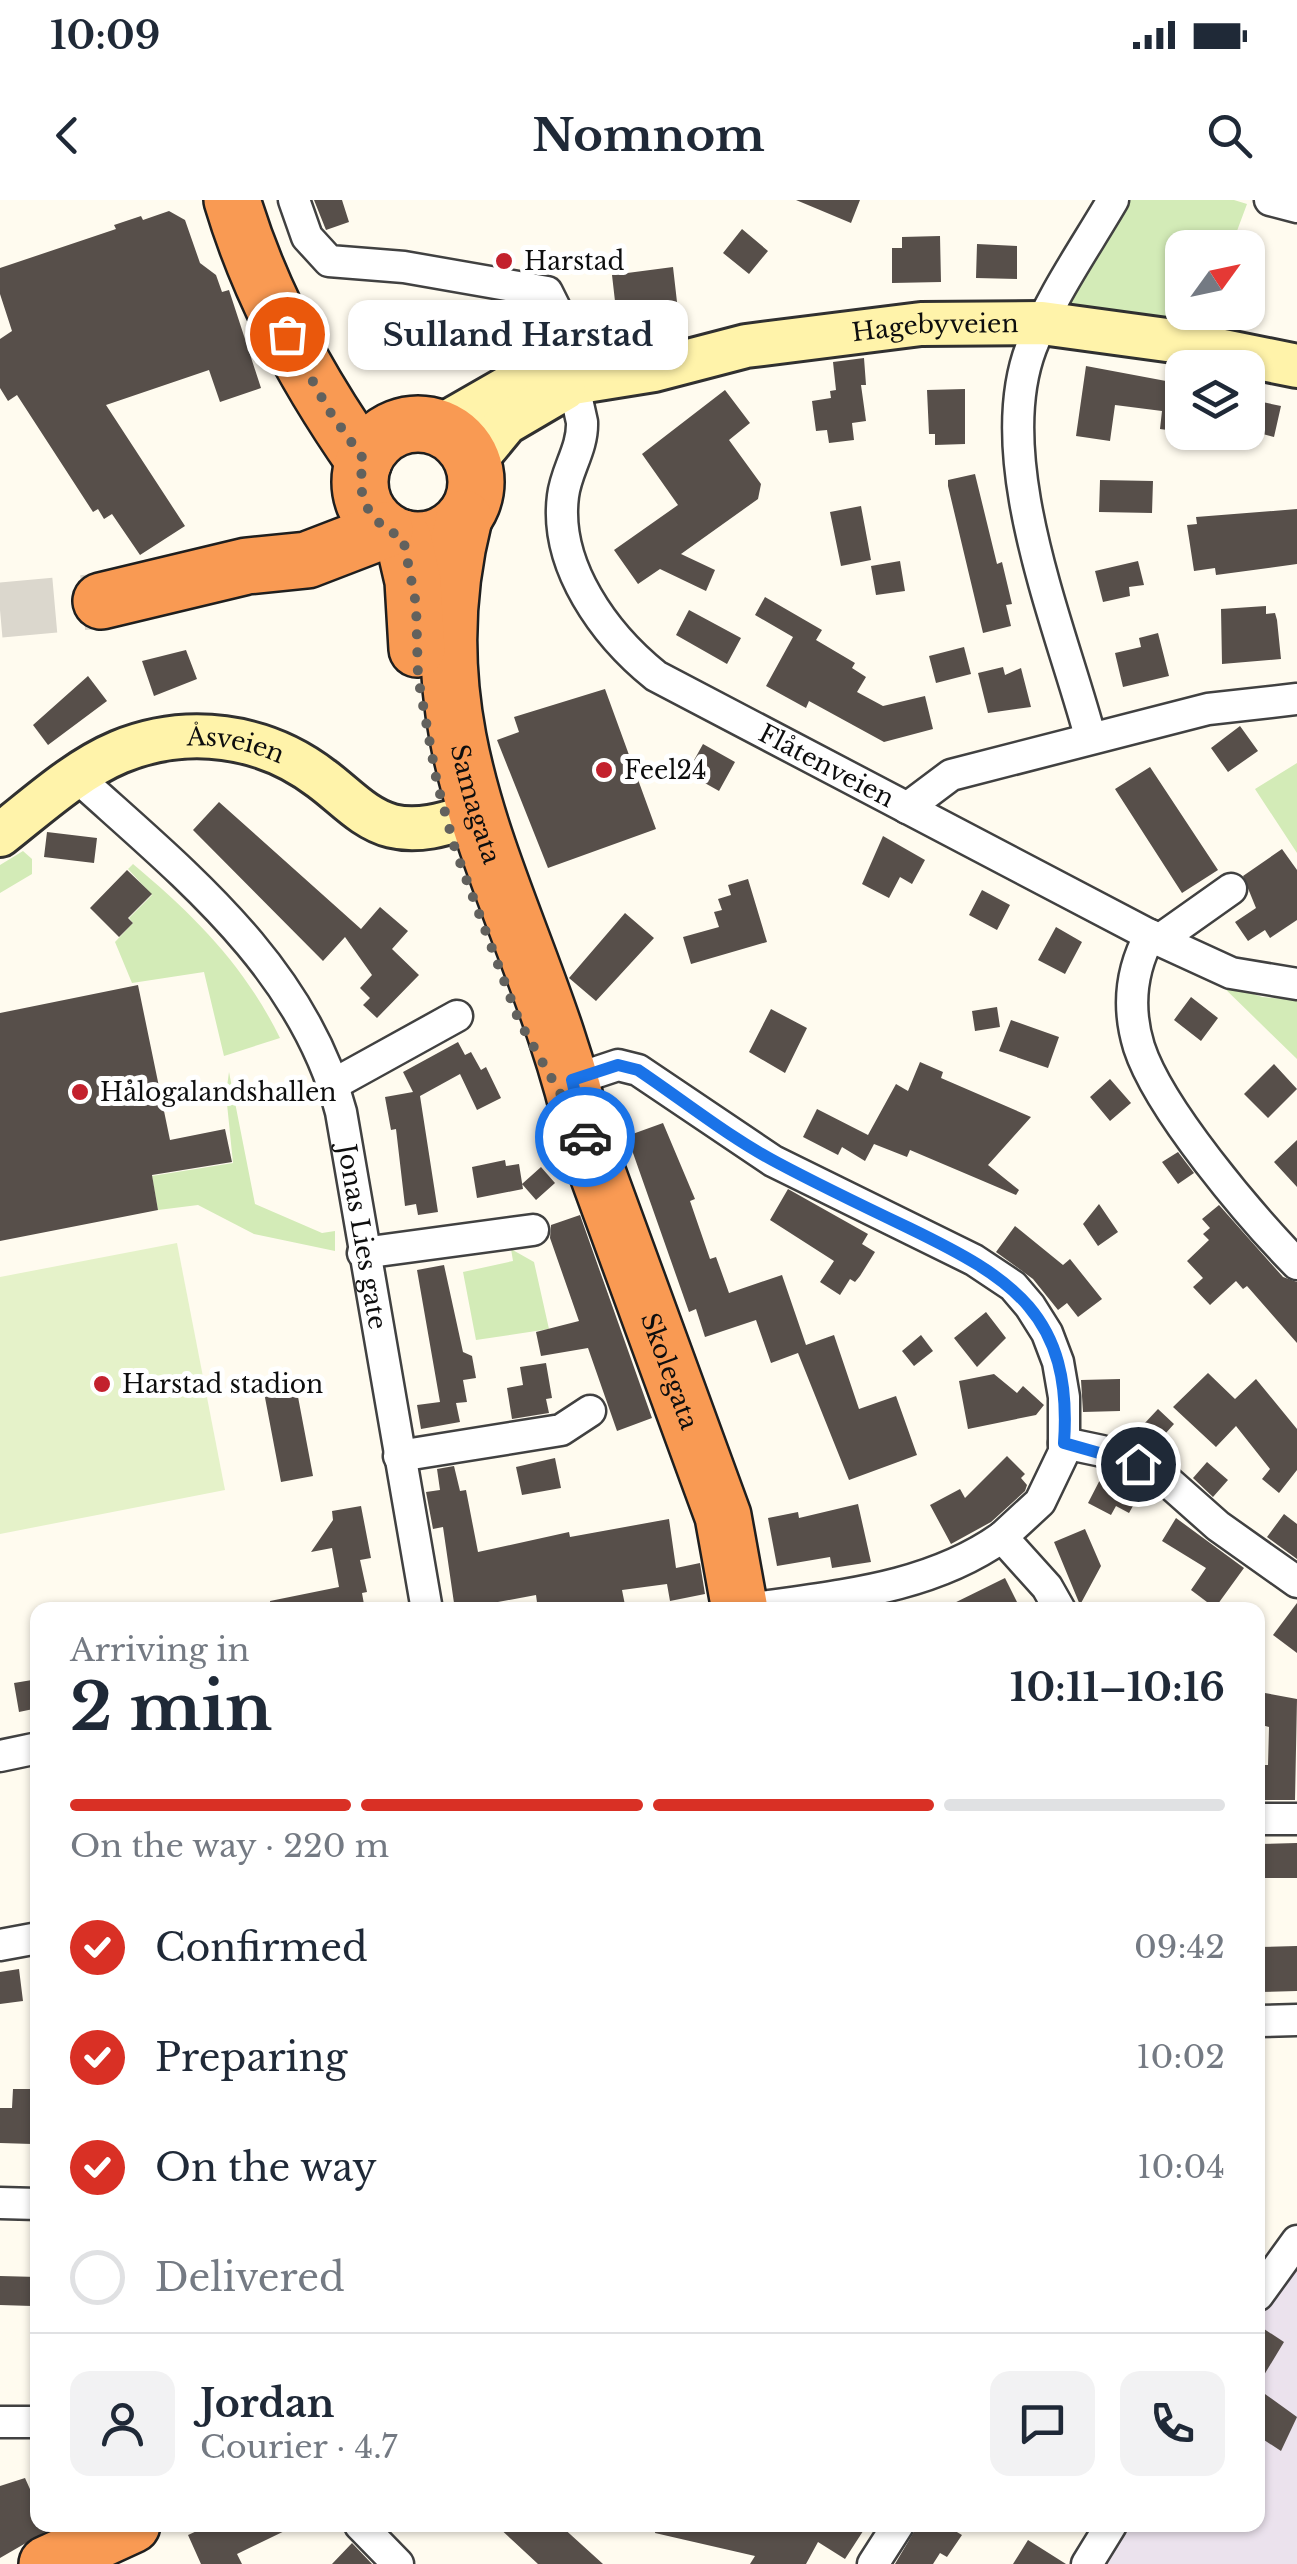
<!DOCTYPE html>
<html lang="en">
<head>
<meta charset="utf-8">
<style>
	body { margin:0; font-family:"Libre Baskerville",serif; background:#f2f2f3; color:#1f2937; height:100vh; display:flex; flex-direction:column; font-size:38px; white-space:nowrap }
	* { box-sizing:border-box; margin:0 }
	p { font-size:32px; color:#747a83 }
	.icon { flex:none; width:55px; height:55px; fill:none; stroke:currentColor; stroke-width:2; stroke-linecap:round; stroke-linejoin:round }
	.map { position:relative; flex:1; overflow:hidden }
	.panel { position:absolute; left:30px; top:1402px; width:1235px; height:930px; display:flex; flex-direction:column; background:#fff; border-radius:20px; box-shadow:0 2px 8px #0004 }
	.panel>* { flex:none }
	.needle { width:65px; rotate:57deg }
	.tools { position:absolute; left:1165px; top:30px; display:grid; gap:20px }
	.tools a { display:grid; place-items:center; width:100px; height:100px; border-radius:20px; background:#fff; box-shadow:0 2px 8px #0004; font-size:50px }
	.pin { position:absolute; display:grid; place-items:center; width:85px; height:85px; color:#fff; margin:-42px; border:5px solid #fff; border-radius:50%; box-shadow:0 2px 10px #0007 }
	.courier { position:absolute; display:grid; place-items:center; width:100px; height:100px; margin:-50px; border:8px solid #1a73e8; border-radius:50%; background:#fff; color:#222; box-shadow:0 2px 12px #0007 }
	.bubble { position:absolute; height:70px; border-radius:20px; background:#fff; box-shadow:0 2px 8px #0004; font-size:32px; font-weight:700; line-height:70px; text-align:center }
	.headline em { font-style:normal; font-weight:700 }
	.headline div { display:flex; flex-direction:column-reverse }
	.headline { display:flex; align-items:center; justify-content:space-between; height:170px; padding:0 40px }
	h1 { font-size:65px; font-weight:700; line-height:75px }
	.bar { display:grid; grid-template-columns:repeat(4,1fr); gap:15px 10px; align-content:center; height:120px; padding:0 40px }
	.bar i { height:12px; border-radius:8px; background:#e0e1e3 }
	.bar .current { background:#d93025 }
	.bar p { grid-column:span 4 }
	.line { display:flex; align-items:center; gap:25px; padding:0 40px; border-top:2px solid #e0e1e3 }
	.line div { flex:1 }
	.round { display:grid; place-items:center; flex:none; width:105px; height:105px; border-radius:20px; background:#f2f2f3 }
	ol { padding:0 40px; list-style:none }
	li { display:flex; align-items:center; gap:30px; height:110px }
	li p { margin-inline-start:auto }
	li .icon { padding:10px; border-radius:50%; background:#d93025; color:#fff; stroke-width:4 }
	li:last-child { color:#747a83 }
	li i { width:55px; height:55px; border:5px solid #e0e1e3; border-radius:50% }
	.status { display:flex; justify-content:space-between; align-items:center; height:70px; padding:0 50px; background:#fff; direction:ltr }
	.status svg { height:28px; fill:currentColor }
	header { display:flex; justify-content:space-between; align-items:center; height:130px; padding:0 40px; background:#fff; font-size:45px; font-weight:700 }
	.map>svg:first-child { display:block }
</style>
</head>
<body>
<div class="status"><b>10:09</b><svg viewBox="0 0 49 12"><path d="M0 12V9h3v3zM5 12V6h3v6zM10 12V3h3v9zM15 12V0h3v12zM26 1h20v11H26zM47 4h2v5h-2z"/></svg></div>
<header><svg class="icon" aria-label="back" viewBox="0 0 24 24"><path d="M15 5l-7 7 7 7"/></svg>Nomnom<svg class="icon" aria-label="search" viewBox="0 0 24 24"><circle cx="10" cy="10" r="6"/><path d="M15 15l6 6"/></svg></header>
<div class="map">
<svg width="1297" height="2364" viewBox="0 0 1297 2364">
	<rect width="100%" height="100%" fill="#fffbef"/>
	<path fill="#ebe2ed" d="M 1297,2037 L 1297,2364 L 1099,2364 L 1123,2325 L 1258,2325 L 1258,2102 Z"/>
	<path fill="#d3ebb7" d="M 1123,0 L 1234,0 L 1247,4 L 1231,47 L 1182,48 L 1182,112 L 1205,113 L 1198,131 L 1070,111 L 1065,102 Z
		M 1297,563 L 1297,653 L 1255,589 Z
		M 23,651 L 32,659 L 32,674 L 0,693 L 0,665 Z
		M 133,664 C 195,716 244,765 280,838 L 224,856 L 204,772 L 132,783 L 115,742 L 133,723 L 129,718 L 152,695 L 128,669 Z
		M 1217,781 L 1262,797 L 1297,800 L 1297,859 Z
		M 229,872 L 255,1004 L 322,1033 L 335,1031 L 335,1051 L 254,1034 L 198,1005 L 158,1010 L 152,976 L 233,963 L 226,894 Z
		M 511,1049 L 534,1062 L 549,1129 L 476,1140 L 463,1072 L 513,1061 Z"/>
	<path fill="#e5f2c9" d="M 177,1043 L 225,1290 L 0,1334 L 0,1077 Z"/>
	<path fill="#574f4a" d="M 314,0 L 342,0 L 349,22 L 326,30 Z
		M 796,0 L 860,0 L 851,23 Z
		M 169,11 L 185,20 L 200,63 L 216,75 L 222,92 L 229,90 L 261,188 L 220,202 L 209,170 L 106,205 L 185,326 L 140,355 L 112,314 L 104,319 L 98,309 L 93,312 L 17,195 L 8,201 L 0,188 L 0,139 L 12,131 L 0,94 L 0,68 L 116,29 L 114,25 L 141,16 L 143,20 Z
		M 742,29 L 768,51 L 749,74 L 723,53 Z
		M 940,36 L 941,82 L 892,83 L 892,48 L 902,48 L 902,37 Z
		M 977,44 L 1017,46 L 1017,79 L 976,78 Z
		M 673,67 L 677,102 L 616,110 L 612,75 Z
		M 864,158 L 866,185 L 861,185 L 866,221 L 852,223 L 854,240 L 829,243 L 827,230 L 816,231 L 812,201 L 831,198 L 830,191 L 836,190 L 833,162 Z
		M 1086,166 L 1182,184 L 1182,232 L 1160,229 L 1162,211 L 1115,205 L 1110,241 L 1076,236 Z
		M 965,189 L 965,244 L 935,245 L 935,234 L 929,234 L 927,190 Z
		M 725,190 L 750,223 L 729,240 L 761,284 L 758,299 L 681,354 L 715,370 L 706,391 L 660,369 L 638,384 L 614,350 L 678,305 L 642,254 Z
		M 1248,199 L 1281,206 L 1274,237 L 1248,230 Z
		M 975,274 L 997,364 L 1002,362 L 1012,404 L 1006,405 L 1011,426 L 983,433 L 948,286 L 948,280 Z
		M 1100,280 L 1153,281 L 1152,313 L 1099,312 Z
		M 861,306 L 871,360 L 841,366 L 830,312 Z
		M 1297,309 L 1297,364 L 1216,375 L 1215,368 L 1194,371 L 1187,325 L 1197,324 L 1196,317 Z
		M 900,361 L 905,391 L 876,395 L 871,366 Z
		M 1138,361 L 1144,385 L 1129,387 L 1130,396 L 1103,402 L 1095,371 Z
		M 765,397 L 822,430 L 816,440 L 855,463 L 852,468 L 866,477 L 857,492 L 883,506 L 925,496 L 933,529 L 884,542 L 809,501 L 806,508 L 766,486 L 793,437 L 755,415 Z
		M 1266,406 L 1266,414 L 1275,413 L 1277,420 L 1281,459 L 1222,464 L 1221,409 Z
		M 689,410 L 741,438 L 727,464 L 676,435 Z
		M 1158,433 L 1169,476 L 1123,487 L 1115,453 L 1141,447 L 1139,438 Z
		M 964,447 L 971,474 L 936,483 L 929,456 Z
		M 186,450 L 197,479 L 154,496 L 142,461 Z
		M 1003,467 L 1005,475 L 1021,468 L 1031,507 L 988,513 L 978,473 Z
		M 88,476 L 107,501 L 48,545 L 33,525 Z
		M 605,489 L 656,629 L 548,668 L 497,540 L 519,532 L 514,517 Z
		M 1240,526 L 1258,551 L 1228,572 L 1211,548 Z
		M 703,544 L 735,562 L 719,591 L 687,573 Z
		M 1150,567 L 1218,670 L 1182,693 L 1115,589 Z
		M 219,602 L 361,729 L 380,707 L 408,731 L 392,749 L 419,775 L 377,818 L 363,805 L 370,798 L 360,788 L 372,775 L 345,737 L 323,761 L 193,630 Z
		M 47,632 L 97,638 L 94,663 L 44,657 Z
		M 883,636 L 925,660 L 912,684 L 900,677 L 889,698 L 862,684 Z
		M 1282,649 L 1297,670 L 1297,720 L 1270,738 L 1265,730 L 1248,741 L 1235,722 L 1256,708 L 1243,676 Z
		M 127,670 L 152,694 L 128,718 L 133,723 L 119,737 L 90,708 Z
		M 748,679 L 767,742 L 691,764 L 683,737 L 719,727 L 714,712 L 722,710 L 718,699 L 731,695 L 728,685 Z
		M 982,690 L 1010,705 L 997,730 L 969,715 Z
		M 625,713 L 654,738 L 596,801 L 569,778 Z
		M 1056,727 L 1082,742 L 1065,774 L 1038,760 Z
		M 138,785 L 170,940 L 225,929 L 232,962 L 152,975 L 158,1010 L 0,1041 L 0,813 Z
		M 1191,797 L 1218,818 L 1201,841 L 1174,820 Z
		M 997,807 L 1000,827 L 975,831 L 972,811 Z
		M 771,809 L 807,828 L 785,873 L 749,852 Z
		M 1011,820 L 1059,837 L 1048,868 L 999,851 Z
		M 458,842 L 465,855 L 471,852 L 481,870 L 486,867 L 501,898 L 477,910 L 460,874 L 420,896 L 438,1012 L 418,1015 L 416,1004 L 405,1006 L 396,929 L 391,930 L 385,897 L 413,892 L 403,872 Z
		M 920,862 L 943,872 L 941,878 L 1031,917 L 988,965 L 1019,990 L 1016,995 L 910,950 L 907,957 L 874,944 L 865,961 L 842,947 L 838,955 L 803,937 L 817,909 L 868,935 L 896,884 L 908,891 Z
		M 1274,864 L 1297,889 L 1268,918 L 1244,894 Z
		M 1110,879 L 1131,903 L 1110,921 L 1090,897 Z
		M 663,923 L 695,999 L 690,1001 L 710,1059 L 716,1057 L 729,1093 L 782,1075 L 806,1145 L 834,1135 L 859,1209 L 896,1196 L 917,1255 L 849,1280 L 798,1153 L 771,1163 L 756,1120 L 705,1137 L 696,1109 L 689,1112 L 627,936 Z
		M 1297,940 L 1297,987 L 1274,962 Z
		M 1178,952 L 1194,973 L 1178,984 L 1162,962 Z
		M 505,960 L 506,966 L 519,964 L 523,989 L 477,998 L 472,967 Z
		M 541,967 L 555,983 L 536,1000 L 522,984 Z
		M 788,989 L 868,1034 L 862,1044 L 875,1052 L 860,1076 L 855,1082 L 850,1079 L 840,1095 L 820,1082 L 834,1061 L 770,1020 Z
		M 1099,1004 L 1118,1032 L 1098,1046 L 1083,1024 Z
		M 1219,1005 L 1283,1077 L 1297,1082 L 1297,1143 L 1247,1086 L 1243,1089 L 1236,1081 L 1210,1105 L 1193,1087 L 1203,1078 L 1187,1061 L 1209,1040 L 1203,1034 L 1210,1028 L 1202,1019 Z
		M 580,1015 L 652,1218 L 617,1231 L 588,1148 L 541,1156 L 536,1132 L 579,1121 L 550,1038 L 551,1025 Z
		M 1015,1026 L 1063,1065 L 1070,1059 L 1102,1099 L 1078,1117 L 1067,1103 L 1058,1110 L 1033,1079 L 996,1052 Z
		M 444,1065 L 463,1152 L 472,1156 L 476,1178 L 463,1180 L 467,1202 L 456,1203 L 460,1222 L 421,1229 L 417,1205 L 440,1202 L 417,1070 Z
		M 986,1112 L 1006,1138 L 977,1167 L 954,1138 Z
		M 921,1135 L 933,1151 L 914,1166 L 902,1151 Z
		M 546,1163 L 552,1198 L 546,1199 L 549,1213 L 512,1219 L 507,1188 L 523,1185 L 520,1167 Z
		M 1208,1173 L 1235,1199 L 1256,1179 L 1297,1229 L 1297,1270 L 1279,1293 L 1262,1279 L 1270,1269 L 1236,1226 L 1216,1247 L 1173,1207 Z
		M 994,1174 L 1017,1193 L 1023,1186 L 1044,1205 L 1036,1215 L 968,1229 L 959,1181 Z
		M 1120,1179 L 1120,1211 L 1083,1212 L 1081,1180 Z
		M 295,1181 L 313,1276 L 281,1282 L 263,1187 Z
		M 1158,1209 L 1174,1224 L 1156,1244 L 1143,1233 L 1143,1225 Z
		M 1007,1256 L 1025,1274 L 1021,1278 L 1027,1285 L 1025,1291 L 991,1322 L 951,1344 L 930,1305 L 960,1289 L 965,1298 Z
		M 555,1258 L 561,1288 L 522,1295 L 516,1267 Z
		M 1207,1262 L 1228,1280 L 1213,1297 L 1193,1278 Z
		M 454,1266 L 460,1291 L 466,1290 L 478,1352 L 569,1332 L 570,1337 L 669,1319 L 676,1368 L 700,1363 L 705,1394 L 670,1401 L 667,1384 L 622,1390 L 626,1410 L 538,1410 L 536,1395 L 455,1410 L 443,1327 L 433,1329 L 426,1292 L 440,1290 L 437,1269 Z
		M 1104,1272 L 1142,1290 L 1129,1313 L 1116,1306 L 1111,1315 L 1088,1303 Z
		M 858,1304 L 871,1362 L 832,1368 L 830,1357 L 777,1366 L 768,1318 L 798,1312 L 799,1318 Z
		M 361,1306 L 371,1358 L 360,1360 L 367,1392 L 362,1393 L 365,1410 L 271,1410 L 270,1401 L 339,1387 L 332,1348 L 311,1352 L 333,1320 L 332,1311 Z
		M 1284,1314 L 1297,1324 L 1297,1359 L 1267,1337 Z
		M 1176,1318 L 1244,1368 L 1215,1408 L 1191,1390 L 1206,1368 L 1162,1341 Z
		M 1085,1329 L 1101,1366 L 1080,1405 L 1054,1342 Z
		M 1005,1378 L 1021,1410 L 940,1410 Z
		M 1297,1403 L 1297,1453 L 1273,1435 Z
		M 38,1479 L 38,1508 L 19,1512 L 14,1483 Z
		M 1265,1493 L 1297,1499 L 1295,1600 L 1258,1600 L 1259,1565 L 1268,1565 L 1269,1527 L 1258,1524 Z
		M 1297,1643 L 1297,1678 L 1264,1678 L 1264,1672 L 1258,1672 L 1258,1644 Z
		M 1297,1746 L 1297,1791 L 1258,1792 L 1258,1747 Z
		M 19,1769 L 23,1801 L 0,1804 L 0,1772 Z
		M 13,1889 L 33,1889 L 32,1944 L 0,1943 L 0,1908 L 12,1908 Z
		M 0,2076 L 38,2077 L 38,2102 L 32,2106 L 0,2105 Z
		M 1258,2125 L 1284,2142 L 1258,2185 Z
		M 1258,2189 L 1297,2217 L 1281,2251 L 1258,2236 Z
		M 25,2278 L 38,2307 L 38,2325 L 57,2325 L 0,2358 L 0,2286 Z
		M 210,2325 L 297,2325 L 237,2354 L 242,2364 L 201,2364 L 188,2335 Z
		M 496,2325 L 560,2325 L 603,2364 L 538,2364 Z
		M 656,2325 L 867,2325 L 845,2359 L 818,2342 L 806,2364 L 750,2364 L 755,2356 L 655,2333 Z
		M 918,2325 L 945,2325 L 962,2335 L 947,2357 L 940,2353 L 933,2364 L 895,2364 Z
		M 1028,2340 L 1066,2364 L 1013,2364 Z
		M 352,2343 L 372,2364 L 332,2364 Z"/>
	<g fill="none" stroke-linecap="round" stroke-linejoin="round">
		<path stroke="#dbd7cd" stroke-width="55" stroke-dasharray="55 28" stroke-linecap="butt" d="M 0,410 L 101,401"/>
		<g stroke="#414141" stroke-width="35">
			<g id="street">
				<path id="s1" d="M 294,0 L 307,37 L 329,61 L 404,67 L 547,92 L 558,114 L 582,222 C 583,249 566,270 563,296 C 554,366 605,435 656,476 L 1159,740 L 1231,773 L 1297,784"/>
				<path d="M 1270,0 L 1297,7"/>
				<path d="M 1090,536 C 1060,425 989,259 1031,148 C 1051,96 1085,48 1113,0"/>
				<path id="s2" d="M 77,577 C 184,674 303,767 341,912 L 427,1410"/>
				<path d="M 907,608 L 951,575 L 1208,509 L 1297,499"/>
				<path d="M 1150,735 C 1131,770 1127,808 1139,847 C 1159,909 1250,1016 1297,1064"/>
				<path d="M 1159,740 L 1231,689"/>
				<path d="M 573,880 L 618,865 L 638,870 L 773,961 L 974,1060 L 1013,1086 L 1030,1106 L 1047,1133 L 1058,1162 L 1064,1197 L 1064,1252 L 1040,1302 L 1002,1337 L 1047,1387 L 1060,1410"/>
				<path d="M 334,884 L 457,816"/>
				<path d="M 363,1053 L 533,1030"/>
				<path d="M 1064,1243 L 1102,1251 L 1165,1279 L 1218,1326 L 1297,1382"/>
				<path d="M 399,1256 L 561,1230 L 590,1211"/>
				<path d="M 742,1410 C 831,1396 926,1391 1002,1337"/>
				<path d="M 0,1556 L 38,1548"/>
				<path d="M 1258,1619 L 1297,1619"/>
				<path d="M 0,1745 L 38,1738"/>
				<path d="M 1258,1821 L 1297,1820"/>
				<path d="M 0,2003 L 38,2004"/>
				<path d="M 1258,2095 L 1297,2041"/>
				<path d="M 0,2222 L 38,2222"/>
				<path d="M 360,2325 L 398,2364"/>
				<path d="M 873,2364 L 898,2325"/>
				<path d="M 1087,2364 L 1111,2325"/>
			</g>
		</g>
		<g stroke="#303030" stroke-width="48">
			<g id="secondary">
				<path id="s3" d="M 439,227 L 521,180 L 552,177 L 573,183 L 654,170 L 746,146 L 921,124 L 1042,123 L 1174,141 L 1297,166"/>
				<path d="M 473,263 L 506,223 L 564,189"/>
				<path id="s4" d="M 0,635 C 37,606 76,570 119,552 C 187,524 264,534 322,579 C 344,595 364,619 392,626 C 420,633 448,623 474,615"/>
			</g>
		</g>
		<g stroke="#1f1f1f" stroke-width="60">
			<g id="highway">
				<path d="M 232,0 C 260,94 308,181 364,261"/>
				<circle cx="418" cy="282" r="58"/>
				<path id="s5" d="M 464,318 C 403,558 538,718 585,939 L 723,1316 L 740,1410"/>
				<path d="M 403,338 L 413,381 L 417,449"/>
				<path d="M 101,401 L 247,366 L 307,360 L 385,330"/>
				<path d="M 47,2364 L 132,2325"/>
			</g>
		</g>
		<use href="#street" stroke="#fff" stroke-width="30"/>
		<use href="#secondary" stroke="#fff3aa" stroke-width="42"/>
		<use href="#highway" stroke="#f99a53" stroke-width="55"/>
	</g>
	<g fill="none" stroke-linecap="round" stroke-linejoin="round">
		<path stroke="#62615d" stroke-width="10" stroke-dasharray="0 18" d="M 287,134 L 328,209 L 364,260 C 354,298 370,323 403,338 L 416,404 L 418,477 L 437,583 L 455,649 L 519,821 L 585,937"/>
		<path stroke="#1a73e8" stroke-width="12" d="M 585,937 L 572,880 L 618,865 L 638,870 C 684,901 730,938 778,963 C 821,986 865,1007 909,1028 C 1012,1078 1073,1115 1064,1243 L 1138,1264"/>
	</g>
	<g fill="#c3212d" stroke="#fff" stroke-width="4">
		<circle cx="504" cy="61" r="10"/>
		<circle cx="604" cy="570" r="10"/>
		<circle cx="80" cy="892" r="10"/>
		<circle cx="102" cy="1184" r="10"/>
	</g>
	<g text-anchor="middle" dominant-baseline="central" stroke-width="10" stroke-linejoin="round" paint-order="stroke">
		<g font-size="25" fill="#0e0e0e" stroke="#fff" text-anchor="start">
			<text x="524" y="61">Harstad</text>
			<text x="624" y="570">Feel24</text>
			<text x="100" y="892">Hålogalandshallen</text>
			<text x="122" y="1184">Harstad stadion</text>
		</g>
		<g font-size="25" fill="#0e0e0e" stroke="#fff">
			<text stroke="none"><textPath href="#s3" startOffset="515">Hagebyveien</textPath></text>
			<text stroke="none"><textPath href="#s4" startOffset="265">Åsveien</textPath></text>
			<text stroke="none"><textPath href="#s1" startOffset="908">Flåtenveien</textPath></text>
			<text stroke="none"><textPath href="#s5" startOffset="290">Samagata</textPath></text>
			<text stroke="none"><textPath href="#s2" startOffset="560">Jonas Lies gate</textPath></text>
			<text stroke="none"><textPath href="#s5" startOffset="890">Skolegata</textPath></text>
		</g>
	</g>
</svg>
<div class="tools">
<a><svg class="needle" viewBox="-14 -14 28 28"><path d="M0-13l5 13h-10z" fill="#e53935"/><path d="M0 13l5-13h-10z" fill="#747a83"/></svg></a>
<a><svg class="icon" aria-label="layers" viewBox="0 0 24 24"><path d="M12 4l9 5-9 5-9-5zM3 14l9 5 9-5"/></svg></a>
</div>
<div class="pin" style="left:287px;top:134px;background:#ea580c"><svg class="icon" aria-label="bag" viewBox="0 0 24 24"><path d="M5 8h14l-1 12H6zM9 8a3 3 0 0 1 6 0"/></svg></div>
<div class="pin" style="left:1138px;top:1264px;background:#1f2937"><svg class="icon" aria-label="home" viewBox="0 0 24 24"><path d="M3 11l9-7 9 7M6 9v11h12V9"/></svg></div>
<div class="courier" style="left:585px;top:937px"><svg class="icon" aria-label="car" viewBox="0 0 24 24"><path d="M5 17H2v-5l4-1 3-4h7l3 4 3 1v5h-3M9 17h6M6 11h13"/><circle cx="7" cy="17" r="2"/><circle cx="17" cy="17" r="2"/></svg></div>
<div class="bubble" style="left:348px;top:100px;width:340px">Sulland Harstad</div>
<section class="panel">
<div class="headline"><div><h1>2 min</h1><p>Arriving in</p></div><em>10:11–10:16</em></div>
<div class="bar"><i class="current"></i><i class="current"></i><i class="current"></i><i></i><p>On the way · 220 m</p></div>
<ol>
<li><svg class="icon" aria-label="check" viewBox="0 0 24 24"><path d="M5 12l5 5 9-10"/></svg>Confirmed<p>09:42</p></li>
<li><svg class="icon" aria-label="check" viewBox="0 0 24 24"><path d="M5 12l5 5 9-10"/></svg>Preparing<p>10:02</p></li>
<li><svg class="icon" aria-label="check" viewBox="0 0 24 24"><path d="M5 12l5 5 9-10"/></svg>On the way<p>10:04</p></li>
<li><i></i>Delivered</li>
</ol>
<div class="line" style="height:180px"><a class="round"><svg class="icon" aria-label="person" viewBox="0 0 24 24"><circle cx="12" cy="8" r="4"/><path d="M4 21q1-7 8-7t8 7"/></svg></a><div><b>Jordan</b><p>Courier · 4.7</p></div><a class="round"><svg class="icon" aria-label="chat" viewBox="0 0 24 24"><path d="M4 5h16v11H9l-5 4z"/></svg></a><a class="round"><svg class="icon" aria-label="phone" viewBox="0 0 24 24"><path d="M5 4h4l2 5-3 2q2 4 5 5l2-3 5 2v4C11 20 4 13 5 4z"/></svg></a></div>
</section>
</div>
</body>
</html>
